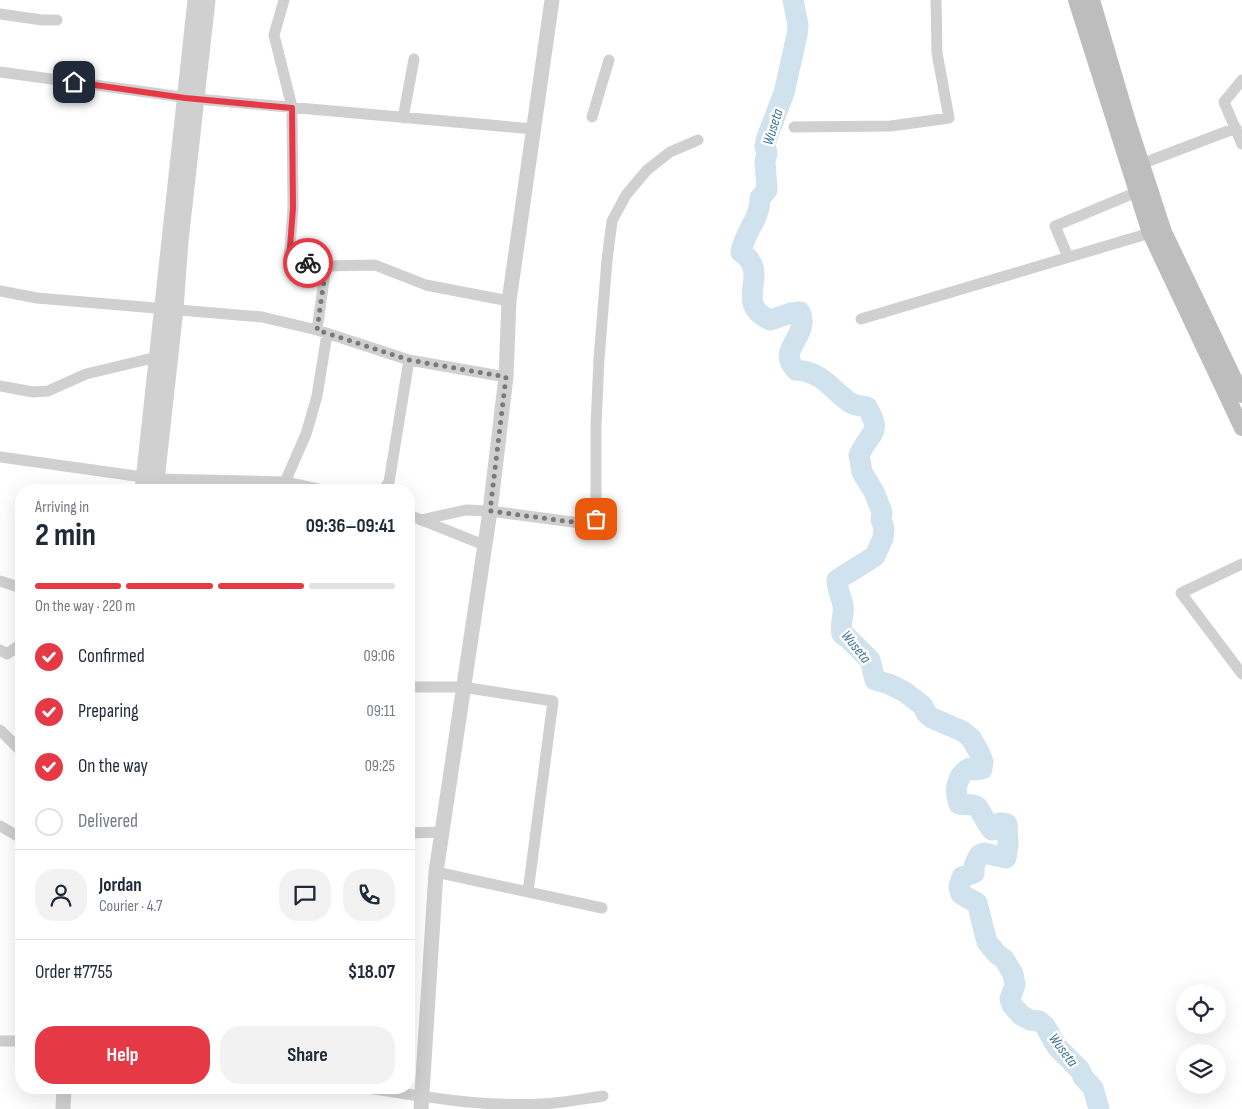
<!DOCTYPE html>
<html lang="en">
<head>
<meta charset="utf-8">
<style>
	body { margin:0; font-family:"Sofia Sans Condensed",sans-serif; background:#f2f2f3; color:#1f2937; height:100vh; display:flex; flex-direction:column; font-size:19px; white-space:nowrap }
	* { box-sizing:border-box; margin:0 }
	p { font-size:16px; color:#747a83 }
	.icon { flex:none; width:28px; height:28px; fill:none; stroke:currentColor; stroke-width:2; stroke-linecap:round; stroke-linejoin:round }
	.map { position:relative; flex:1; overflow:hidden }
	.side { position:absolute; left:15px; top:484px; width:400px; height:610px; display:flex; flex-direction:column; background:#fff; border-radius:20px; box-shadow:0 5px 20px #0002 }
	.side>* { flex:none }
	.buttons { position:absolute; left:1176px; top:984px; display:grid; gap:10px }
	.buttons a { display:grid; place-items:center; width:50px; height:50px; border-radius:50%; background:#fff; box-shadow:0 5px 20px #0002; font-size:25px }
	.pin { position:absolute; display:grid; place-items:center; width:42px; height:42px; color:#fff; margin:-21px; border-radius:10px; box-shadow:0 2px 8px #0006 }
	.courier { position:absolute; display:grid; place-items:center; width:50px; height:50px; margin:-25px; border:4px solid #e63946; border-radius:50%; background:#fff; color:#222; box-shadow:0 1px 6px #0007 }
	.head em { font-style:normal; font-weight:700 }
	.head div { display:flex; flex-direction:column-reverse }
	.head { display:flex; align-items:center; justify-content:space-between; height:85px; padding:0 20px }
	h1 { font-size:32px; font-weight:700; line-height:38px }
	.bar { display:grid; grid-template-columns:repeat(4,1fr); gap:8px 5px; align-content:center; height:60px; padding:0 20px }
	.bar i { height:6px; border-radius:4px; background:#e0e1e3 }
	.bar .current { background:#e63946 }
	.bar p { grid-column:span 4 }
	.line { display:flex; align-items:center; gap:12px; padding:0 20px; border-top:1px solid #e0e1e3 }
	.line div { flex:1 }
	.round { display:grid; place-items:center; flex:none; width:52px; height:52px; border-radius:20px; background:#f2f2f3 }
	ol { padding:0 20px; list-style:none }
	li { display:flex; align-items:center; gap:15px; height:55px }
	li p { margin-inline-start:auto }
	li .icon { padding:5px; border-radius:50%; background:#e63946; color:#fff; stroke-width:4 }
	li:last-child { color:#747a83 }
	li i { width:28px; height:28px; border:2px solid #e0e1e3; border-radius:50% }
	.button { display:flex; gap:10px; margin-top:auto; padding:10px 20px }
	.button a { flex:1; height:58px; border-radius:20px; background:#e63946; color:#fff; font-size:20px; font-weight:700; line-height:58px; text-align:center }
	.button a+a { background:#f2f2f3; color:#1f2937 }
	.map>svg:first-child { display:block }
</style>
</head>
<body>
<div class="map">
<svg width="1242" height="1109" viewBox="0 0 1242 1109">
	<rect width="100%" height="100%" fill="#fff"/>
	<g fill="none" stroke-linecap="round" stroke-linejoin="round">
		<path stroke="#cfe2ee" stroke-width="21" d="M 793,0 L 798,25 L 797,35 L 784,93 L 767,137 L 765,146 L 767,153 L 765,161 L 767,190 L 760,198 C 761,218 744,232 741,252 C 773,274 731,302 770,320 L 791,313 L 800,312 C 811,336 775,349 796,370 C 822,372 829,387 848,401 C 852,405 861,406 867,407 C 883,434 870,431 859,455 L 862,472 L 874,492 L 882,512 L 881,519 L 884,529 L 883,538 L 875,556 L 837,580 C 837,589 841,596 843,605 C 845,615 839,624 842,634 L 848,638 L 870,660 L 875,680 L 889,684 L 905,692 L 923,706 L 926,713 L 932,718 L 962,731 L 971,738 L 980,754 L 983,762 L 982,769 L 976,770 L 970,768 C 956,775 954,791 959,804 C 964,805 972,804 976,806 C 980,808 986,824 992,830 L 997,829 L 1000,823 L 1007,824 L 1008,845 L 1006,858 L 984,853 L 979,855 L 974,866 L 974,873 L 962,877 L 959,887 L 961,894 L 977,903 L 987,942 L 997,954 L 1004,959 L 1013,974 L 1015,985 L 1010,999 L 1012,1005 L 1021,1015 L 1030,1020 L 1039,1021 L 1045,1026 L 1057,1047 L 1080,1070 L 1083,1077 L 1093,1088 L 1099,1109"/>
		<path stroke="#d0d0d0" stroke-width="11" d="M 284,0 L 274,35 L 292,107 L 293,208 L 289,260 L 326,266 L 375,265 L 426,285 L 509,301
			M 0,14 L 42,20 L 57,20
			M 0,72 L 197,99 L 534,129
			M 1242,80 L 1224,102 L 1242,144
			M 592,117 L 609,60
			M 403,118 L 414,59
			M 794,127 L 891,126 L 949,118 L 937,53 L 936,0
			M 1141,164 L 1236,128
			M 1068,257 L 1055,226 L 1137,192
			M 0,291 L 37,298 L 262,317 L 317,330 L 409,360 L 506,377
			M 861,319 L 1150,233
			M 317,330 L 326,266
			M 0,386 L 33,392 L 48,391 L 86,374 L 157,357
			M 0,457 L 157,479 L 285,482 L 323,490
			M 285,482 L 306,434 L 317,396 L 327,334
			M 383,490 L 389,482 L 409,360
			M 409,515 L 484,545
			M 421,520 L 466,510 L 490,511 L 580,523 L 596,519 L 596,425 L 599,359 L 607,260 L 612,221 L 626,195 L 647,170 L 670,152 L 698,140
			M 1242,564 L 1181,593 L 1242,674
			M 0,581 L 21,588
			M 0,650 L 7,654 L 21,644
			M 409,687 L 462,687 L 553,701 L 528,892
			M 0,730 L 21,751
			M 0,826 L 21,838
			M 409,833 L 441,832
			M 436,872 L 602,908
			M 0,1041 L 21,1041
			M 367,1088 C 425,1097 483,1107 542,1104 C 562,1103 583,1099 603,1096"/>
		<path stroke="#d0d0d0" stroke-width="15" d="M 142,490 L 195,0
			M 156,490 L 176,309 L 181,241 L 208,0
			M 63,1109 L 64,1088
			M 421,1109 L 436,872 L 490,511 L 506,377 L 509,301 L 552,0"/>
		<path stroke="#bdbdbd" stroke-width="16" d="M 1076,0 L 1150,233 L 1242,428
			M 1092,0 L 1129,125 L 1164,232 L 1242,395"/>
	</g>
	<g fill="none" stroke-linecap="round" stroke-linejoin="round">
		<path stroke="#7a7a7a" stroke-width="5" stroke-dasharray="0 9" d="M 308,263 L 326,266 L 317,330 L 409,360 L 506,377 L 490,511 L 580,523 L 596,519"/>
		<path stroke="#e63946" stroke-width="6" d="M 74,82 L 185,98 L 292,108 L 293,208 L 289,260 L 308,263"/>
	</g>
	<g text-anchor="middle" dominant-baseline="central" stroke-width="5" stroke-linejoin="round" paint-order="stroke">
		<g font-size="15" font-style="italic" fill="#3f7597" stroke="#fff">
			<text transform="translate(773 127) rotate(-73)">Wuseta</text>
			<text transform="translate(856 647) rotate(51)">Wuseta</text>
			<text transform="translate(1063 1050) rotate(53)">Wuseta</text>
		</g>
	</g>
</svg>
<div class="buttons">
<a><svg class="icon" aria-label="locate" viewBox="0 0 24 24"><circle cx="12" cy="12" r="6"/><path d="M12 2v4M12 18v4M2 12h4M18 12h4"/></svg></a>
<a><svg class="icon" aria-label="layers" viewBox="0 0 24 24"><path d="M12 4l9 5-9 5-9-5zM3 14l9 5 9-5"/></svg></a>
</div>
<div class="pin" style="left:596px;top:519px;background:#ea580c"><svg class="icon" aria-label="bag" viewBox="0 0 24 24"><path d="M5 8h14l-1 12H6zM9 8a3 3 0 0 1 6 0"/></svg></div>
<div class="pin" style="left:74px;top:82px;background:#1f2937"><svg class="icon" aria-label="home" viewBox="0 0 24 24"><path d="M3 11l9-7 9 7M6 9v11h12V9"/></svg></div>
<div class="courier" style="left:308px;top:263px"><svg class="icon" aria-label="bike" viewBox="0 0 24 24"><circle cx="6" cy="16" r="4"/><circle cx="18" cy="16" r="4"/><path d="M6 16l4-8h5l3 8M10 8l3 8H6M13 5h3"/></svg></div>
<section class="side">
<div class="head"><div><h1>2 min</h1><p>Arriving in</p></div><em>09:36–09:41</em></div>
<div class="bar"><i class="current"></i><i class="current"></i><i class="current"></i><i></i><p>On the way · 220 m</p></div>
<ol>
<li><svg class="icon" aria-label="check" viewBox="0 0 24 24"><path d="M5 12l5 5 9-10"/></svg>Confirmed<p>09:06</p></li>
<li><svg class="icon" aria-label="check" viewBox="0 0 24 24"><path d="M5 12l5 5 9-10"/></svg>Preparing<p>09:11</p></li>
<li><svg class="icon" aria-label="check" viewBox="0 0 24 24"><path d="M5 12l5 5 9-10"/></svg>On the way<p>09:25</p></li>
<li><i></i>Delivered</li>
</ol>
<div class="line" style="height:90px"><a class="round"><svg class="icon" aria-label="person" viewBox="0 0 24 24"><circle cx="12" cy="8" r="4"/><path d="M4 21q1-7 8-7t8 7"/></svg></a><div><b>Jordan</b><p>Courier · 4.7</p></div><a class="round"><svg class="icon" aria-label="chat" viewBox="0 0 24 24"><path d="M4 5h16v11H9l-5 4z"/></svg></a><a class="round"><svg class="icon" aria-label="phone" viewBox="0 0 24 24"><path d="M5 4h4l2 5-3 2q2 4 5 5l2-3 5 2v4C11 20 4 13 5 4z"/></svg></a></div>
<div class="line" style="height:65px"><div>Order #7755</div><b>$18.07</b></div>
<div class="button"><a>Help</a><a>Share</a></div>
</section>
</div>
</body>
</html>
